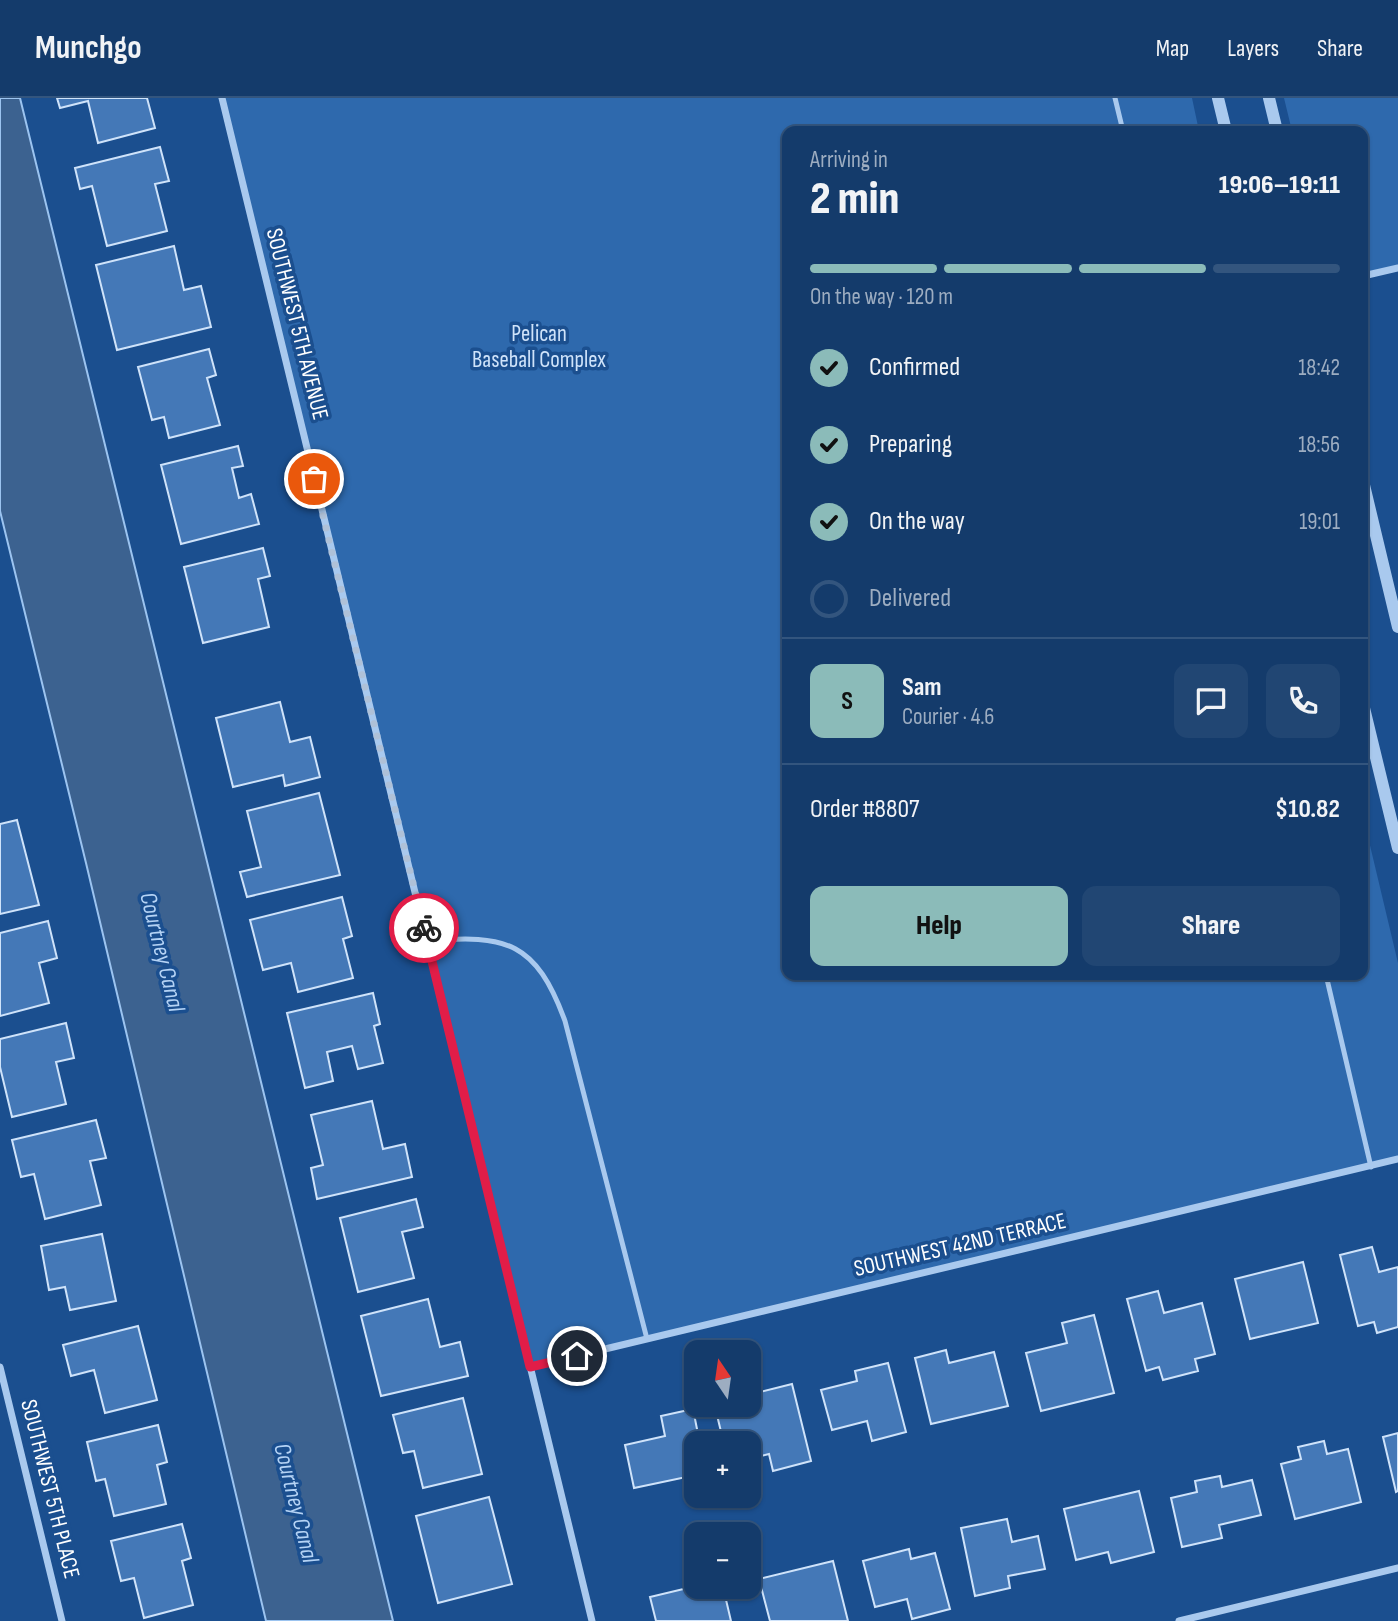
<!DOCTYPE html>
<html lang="en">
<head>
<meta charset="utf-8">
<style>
	body { margin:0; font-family:"Sofia Sans Condensed",sans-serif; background:#214673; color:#f1f3f6; height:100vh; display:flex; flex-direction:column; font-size:26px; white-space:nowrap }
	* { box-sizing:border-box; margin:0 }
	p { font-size:23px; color:#9dadc1 }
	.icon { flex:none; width:38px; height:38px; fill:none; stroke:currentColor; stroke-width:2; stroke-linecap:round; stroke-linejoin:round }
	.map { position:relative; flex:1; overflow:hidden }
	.panel { position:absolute; left:782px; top:28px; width:586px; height:854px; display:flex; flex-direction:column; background:#143b6b; border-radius:14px; box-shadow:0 2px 5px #0004,0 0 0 2px #33557e }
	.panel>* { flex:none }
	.needle { width:46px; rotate:347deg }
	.tools { position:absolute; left:684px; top:1242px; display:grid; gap:14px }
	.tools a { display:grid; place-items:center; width:77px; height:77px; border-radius:14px; background:#143b6b; box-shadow:0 2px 5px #0004,0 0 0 2px #33557e; font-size:35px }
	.pin { position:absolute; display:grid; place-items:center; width:60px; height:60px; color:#fff; margin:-30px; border:4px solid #fff; border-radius:50%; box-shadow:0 2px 7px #0007 }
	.courier { position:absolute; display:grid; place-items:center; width:70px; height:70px; margin:-35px; border:5px solid #e11d48; border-radius:50%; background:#fff; color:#222; box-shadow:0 2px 9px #0007 }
	.head em { font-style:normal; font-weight:800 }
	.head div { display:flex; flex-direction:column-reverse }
	.head { display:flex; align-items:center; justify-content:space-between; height:119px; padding:0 28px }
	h1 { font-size:46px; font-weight:800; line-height:52px }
	.bar { display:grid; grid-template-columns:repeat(4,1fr); gap:10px 7px; align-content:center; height:84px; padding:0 28px }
	.bar i { height:9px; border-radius:5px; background:#33557e }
	.bar .current { background:#8bbbb9 }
	.bar p { grid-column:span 4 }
	.line { display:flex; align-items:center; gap:18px; padding:0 28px; border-top:2px solid #33557e }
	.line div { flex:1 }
	.round { display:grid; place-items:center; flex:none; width:74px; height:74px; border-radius:14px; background:#214673 }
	ol { padding:0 28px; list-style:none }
	li { display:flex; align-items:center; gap:21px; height:77px }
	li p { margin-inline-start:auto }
	li .icon { padding:7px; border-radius:50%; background:#8bbbb9; color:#111; stroke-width:4 }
	li:last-child { color:#9dadc1 }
	li i { width:38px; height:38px; border:4px solid #33557e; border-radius:50% }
	.button { display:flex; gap:14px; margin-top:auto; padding:14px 28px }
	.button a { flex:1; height:80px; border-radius:14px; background:#8bbbb9; color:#111; font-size:28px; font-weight:800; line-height:80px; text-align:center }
	.button a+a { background:#214673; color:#f1f3f6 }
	header { display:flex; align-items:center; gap:42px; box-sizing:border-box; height:98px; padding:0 35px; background:#143b6b; border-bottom:2px solid #33557e }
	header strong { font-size:33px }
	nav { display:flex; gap:38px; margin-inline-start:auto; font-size:24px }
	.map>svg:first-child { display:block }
</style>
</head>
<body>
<header>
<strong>Munchgo</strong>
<nav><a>Map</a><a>Layers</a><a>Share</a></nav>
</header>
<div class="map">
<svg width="1398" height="1523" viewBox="0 0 1398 1523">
	<rect width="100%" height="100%" fill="#1b4f8f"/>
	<path fill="#2e69ad" d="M 222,0 L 1192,0 L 1199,33 L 788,33 L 788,877 L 1363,877 L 1363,718 L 1398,865 L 1398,1060 L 530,1269 Z
		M 1284,0 L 1398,0 L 1398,167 L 1363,175 L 1363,33 L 1292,33 Z"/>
	<path fill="#3c6290" stroke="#9cc4f0" stroke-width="2" d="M 0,0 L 20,0 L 393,1523 L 266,1523 L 86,765 L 0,413 Z"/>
	<path fill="#4478b7" stroke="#cfe3fa" stroke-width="2" d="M 57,0 L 147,0 L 155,30 L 98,45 L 88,3 L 60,10 Z
		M 160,49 L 169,83 L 155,86 L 167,133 L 107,148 L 92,88 L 80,91 L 75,70 Z
		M 174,148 L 184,192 L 201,188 L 211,229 L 117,252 L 96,167 Z
		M 209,251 L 216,277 L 207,280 L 220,327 L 169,340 L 164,319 L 152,322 L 138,269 Z
		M 238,348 L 243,368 L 232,370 L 239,400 L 251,396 L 259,426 L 181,446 L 161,367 Z
		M 263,450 L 270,478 L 258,481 L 269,529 L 203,545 L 184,469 Z
		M 280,604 L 290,644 L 310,639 L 320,679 L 285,688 L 283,677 L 233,689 L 216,620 Z
		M 319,695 L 340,777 L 247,799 L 240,774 L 261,769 L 247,713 Z
		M 17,722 L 39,807 L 0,816 L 0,726 Z
		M 342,799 L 352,838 L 343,841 L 353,880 L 298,894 L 291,865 L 263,872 L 250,822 Z
		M 48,823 L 57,860 L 39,865 L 49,905 L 0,918 L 0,835 Z
		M 373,895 L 380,926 L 374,928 L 383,965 L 358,971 L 352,948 L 327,954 L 333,983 L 305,990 L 287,915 Z
		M 66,925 L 74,960 L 56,964 L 66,1006 L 12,1019 L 0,969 L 0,941 Z
		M 372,1003 L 383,1051 L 405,1046 L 412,1079 L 317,1101 L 311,1070 L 323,1067 L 311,1017 Z
		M 96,1022 L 106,1060 L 90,1063 L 101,1107 L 45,1121 L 34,1076 L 21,1079 L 12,1042 Z
		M 416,1101 L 423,1129 L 402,1134 L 414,1180 L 358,1194 L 340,1120 Z
		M 102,1136 L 116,1203 L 70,1212 L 65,1189 L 49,1192 L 41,1148 Z
		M 1372,1149 L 1379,1174 L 1398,1169 L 1398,1229 L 1377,1235 L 1374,1224 L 1358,1228 L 1340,1157 Z
		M 1303,1164 L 1318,1225 L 1250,1241 L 1235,1181 Z
		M 1158,1193 L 1164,1215 L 1202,1205 L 1215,1256 L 1195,1261 L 1198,1273 L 1163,1282 L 1159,1269 L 1146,1273 L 1127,1201 Z
		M 428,1201 L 440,1249 L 460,1244 L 468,1278 L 381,1298 L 361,1218 Z
		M 1094,1217 L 1114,1295 L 1041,1313 L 1026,1255 L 1067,1245 L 1062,1225 Z
		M 138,1228 L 157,1302 L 105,1315 L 94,1272 L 71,1278 L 63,1247 Z
		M 946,1252 L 949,1265 L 994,1254 L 1008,1308 L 931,1326 L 915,1260 Z
		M 888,1265 L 906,1334 L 872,1343 L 867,1323 L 832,1332 L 821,1292 L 857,1283 L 855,1273 Z
		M 792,1286 L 811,1363 L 773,1373 L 769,1356 L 749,1361 L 749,1346 L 724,1346 L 716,1313 L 749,1307 L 754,1304 L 752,1296 Z
		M 463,1300 L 482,1376 L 423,1390 L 414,1353 L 403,1355 L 393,1317 Z
		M 693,1311 L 700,1346 L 696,1346 L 696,1377 L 634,1390 L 625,1347 L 665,1338 L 661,1318 Z
		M 158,1327 L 167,1364 L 157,1367 L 166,1406 L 114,1418 L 105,1381 L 96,1383 L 87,1344 Z
		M 1398,1335 L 1398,1393 L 1396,1394 L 1383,1339 Z
		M 1324,1343 L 1327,1356 L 1348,1351 L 1361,1404 L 1295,1421 L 1281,1366 L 1301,1361 L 1298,1349 Z
		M 1220,1378 L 1222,1389 L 1252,1382 L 1261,1417 L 1219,1427 L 1222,1440 L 1182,1449 L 1171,1400 L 1197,1394 L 1195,1383 Z
		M 1139,1393 L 1154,1454 L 1111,1465 L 1108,1454 L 1076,1462 L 1064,1411 Z
		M 489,1399 L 512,1486 L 438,1505 L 416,1418 Z
		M 1007,1421 L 1012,1444 L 1038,1438 L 1045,1471 L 1008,1478 L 1010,1490 L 975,1498 L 961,1430 Z
		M 182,1426 L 191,1460 L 182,1463 L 193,1507 L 144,1520 L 134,1480 L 121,1483 L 111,1443 Z
		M 909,1451 L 911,1461 L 935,1455 L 950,1511 L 912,1521 L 907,1501 L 875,1509 L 863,1463 Z
		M 833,1463 L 848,1523 L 770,1523 L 759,1481 Z
		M 696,1488 L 723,1489 L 731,1523 L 656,1523 L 650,1499 Z"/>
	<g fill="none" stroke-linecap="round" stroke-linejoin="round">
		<path stroke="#a9c9ee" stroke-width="5" d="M 1115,0 L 1123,33
			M 427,843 C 507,836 536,844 565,923 L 647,1241
			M 1326,877 L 1371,1069"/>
		<path stroke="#a9c9ee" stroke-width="7" d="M 222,0 L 592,1523
			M 1363,178 L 1398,170
			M 0,1269 L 62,1523
			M 530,1269 L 1398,1061
			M 1179,1523 L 1398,1470"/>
		<path stroke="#a9c9ee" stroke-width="12" d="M 1218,0 L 1226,33
			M 1269,0 L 1277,33
			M 1363,383 L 1398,529
			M 1363,606 L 1398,750"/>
	</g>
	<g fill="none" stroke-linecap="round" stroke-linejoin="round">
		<path stroke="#afc1d8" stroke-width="7" stroke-dasharray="0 12.6" d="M 314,381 L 424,830"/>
		<path stroke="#e11d48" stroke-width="9" d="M 424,830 L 530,1269 L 577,1258"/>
	</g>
	<g text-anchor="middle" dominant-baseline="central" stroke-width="7" stroke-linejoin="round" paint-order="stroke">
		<g font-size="23" fill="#fff" stroke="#1b4f8f">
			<text transform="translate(297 226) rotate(76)">SOUTHWEST 5TH AVENUE</text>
			<text transform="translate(960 1147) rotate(-13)">SOUTHWEST 42ND TERRACE</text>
			<text transform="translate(50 1391) rotate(76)">SOUTHWEST 5TH PLACE</text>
		</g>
		<g font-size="23" fill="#cfe3fa" stroke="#1b4f8f">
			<text x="539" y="236">Pelican<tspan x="539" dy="26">Baseball Complex</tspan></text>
		</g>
		<g font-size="24" font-style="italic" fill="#b5d3f5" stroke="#1b4f8f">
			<text transform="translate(162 854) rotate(76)">Courtney Canal</text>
			<text transform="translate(296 1405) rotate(76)">Courtney Canal</text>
		</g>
	</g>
</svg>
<div class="tools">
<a><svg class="needle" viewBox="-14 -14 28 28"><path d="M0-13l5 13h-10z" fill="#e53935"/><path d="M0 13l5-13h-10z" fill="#9dadc1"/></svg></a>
<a>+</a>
<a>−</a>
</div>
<div class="pin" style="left:314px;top:381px;background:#ea580c"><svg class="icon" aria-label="bag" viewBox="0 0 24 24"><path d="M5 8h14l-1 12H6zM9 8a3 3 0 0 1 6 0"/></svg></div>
<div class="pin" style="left:577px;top:1258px;background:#1f2937"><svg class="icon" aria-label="home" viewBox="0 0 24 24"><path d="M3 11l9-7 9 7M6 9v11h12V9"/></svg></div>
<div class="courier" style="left:424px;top:830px"><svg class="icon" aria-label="bike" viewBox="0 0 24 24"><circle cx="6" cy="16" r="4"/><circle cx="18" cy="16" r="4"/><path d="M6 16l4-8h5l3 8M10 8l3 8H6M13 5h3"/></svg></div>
<section class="panel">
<div class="head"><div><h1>2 min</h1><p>Arriving in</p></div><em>19:06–19:11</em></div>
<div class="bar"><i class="current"></i><i class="current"></i><i class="current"></i><i></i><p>On the way · 120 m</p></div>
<ol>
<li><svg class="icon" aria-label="check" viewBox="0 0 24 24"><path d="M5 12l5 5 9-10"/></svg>Confirmed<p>18:42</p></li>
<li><svg class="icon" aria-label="check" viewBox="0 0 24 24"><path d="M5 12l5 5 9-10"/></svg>Preparing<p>18:56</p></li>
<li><svg class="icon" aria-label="check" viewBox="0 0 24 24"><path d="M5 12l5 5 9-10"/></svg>On the way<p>19:01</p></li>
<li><i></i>Delivered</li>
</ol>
<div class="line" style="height:126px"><b class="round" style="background:#8bbbb9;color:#111">S</b><div><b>Sam</b><p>Courier · 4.6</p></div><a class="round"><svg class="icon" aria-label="chat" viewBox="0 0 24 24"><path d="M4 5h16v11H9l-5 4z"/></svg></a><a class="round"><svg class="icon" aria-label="phone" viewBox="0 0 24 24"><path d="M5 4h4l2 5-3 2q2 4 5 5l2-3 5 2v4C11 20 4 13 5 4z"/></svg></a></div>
<div class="line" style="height:91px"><div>Order #8807</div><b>$10.82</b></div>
<div class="button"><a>Help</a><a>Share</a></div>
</section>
</div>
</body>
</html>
